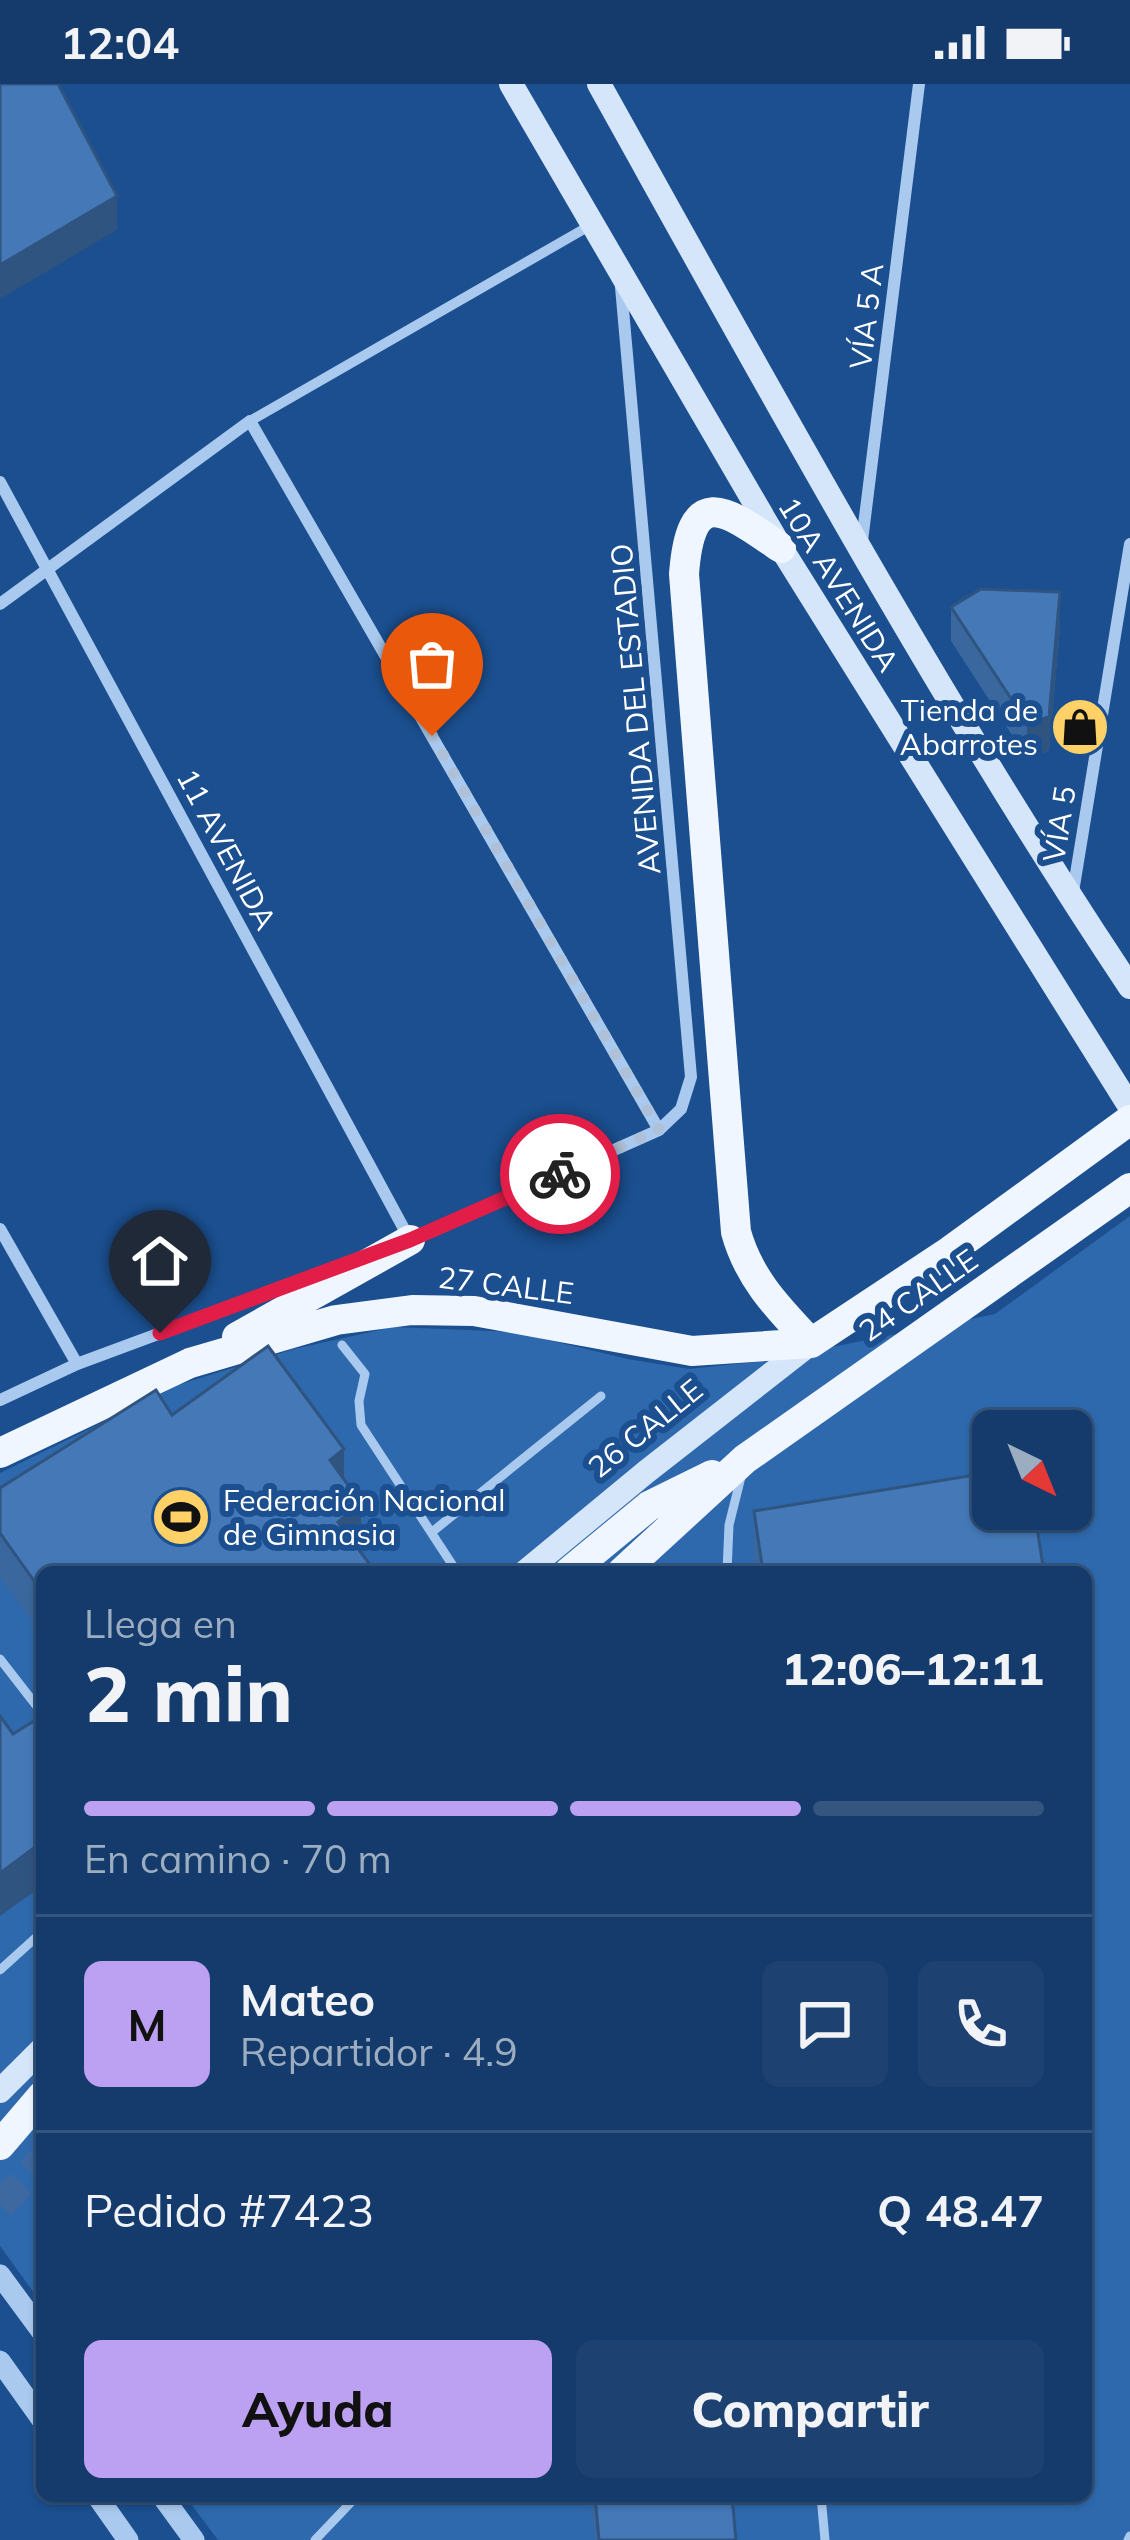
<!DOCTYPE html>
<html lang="es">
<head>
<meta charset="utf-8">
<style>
	body { margin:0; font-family:Mulish,sans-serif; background:#1d4271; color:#f1f3f6; height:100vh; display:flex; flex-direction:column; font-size:45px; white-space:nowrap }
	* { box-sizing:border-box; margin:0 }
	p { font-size:39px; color:#9dadc1 }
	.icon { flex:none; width:66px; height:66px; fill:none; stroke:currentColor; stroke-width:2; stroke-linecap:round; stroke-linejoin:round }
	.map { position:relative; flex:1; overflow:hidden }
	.sheet { position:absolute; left:36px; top:1482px; width:1056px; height:936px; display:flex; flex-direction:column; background:#143b6b; border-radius:18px; box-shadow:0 3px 9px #0004,0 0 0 3px #33557e }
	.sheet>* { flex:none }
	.needle { width:78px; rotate:137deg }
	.tools { position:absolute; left:972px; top:1326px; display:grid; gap:24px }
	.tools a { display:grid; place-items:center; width:120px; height:120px; border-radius:18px; background:#143b6b; box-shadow:0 3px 9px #0004,0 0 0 3px #33557e; font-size:60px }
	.pin { position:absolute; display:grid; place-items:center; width:102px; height:102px; color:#fff; margin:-123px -51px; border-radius:50% 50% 50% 0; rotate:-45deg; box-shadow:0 0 12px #0007 }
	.pin .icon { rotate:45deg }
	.courier { position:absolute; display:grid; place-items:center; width:120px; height:120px; margin:-60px; border:9px solid #e11d48; border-radius:50%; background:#fff; color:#222; box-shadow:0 3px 15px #0007 }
	.head em { font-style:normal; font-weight:800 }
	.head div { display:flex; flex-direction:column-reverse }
	.head { display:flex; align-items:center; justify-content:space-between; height:204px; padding:0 48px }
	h1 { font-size:78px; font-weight:800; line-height:90px }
	.bar { display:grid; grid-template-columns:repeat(4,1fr); gap:18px 12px; align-content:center; height:144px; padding:0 48px }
	.bar i { height:15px; border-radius:9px; background:#33557e }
	.bar .active { background:#bca0f2 }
	.bar p { grid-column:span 4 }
	.line { display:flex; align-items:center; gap:30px; padding:0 48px; border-top:3px solid #33557e }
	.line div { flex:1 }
	.round { display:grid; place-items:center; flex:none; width:126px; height:126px; border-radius:18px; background:#1d4271 }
	.cta { display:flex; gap:24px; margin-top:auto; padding:24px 48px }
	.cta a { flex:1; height:138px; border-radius:18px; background:#bca0f2; color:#111; font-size:48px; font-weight:800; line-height:138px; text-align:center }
	.cta a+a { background:#1d4271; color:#f1f3f6 }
	.status { display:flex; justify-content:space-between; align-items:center; height:84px; padding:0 60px; background:#143b6b; direction:ltr }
	.status svg { height:33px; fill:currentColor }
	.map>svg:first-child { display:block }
</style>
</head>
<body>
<div class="status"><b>12:04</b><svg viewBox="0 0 49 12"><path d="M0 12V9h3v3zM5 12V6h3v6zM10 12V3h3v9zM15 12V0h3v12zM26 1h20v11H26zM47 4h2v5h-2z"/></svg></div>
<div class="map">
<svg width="1130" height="2456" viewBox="0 0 1130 2456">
	<rect width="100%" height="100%" fill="#1b4f8f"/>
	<path fill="#2e69ad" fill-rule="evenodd" d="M 1130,1132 L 1130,2456 L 218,2456 L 185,2412 L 1086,2412 L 1086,1488 L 42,1488 L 42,2220 L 0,2162 L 0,1389 L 181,1300 L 294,1265 L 393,1243 L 515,1248 L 628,1275 L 689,1285 L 763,1277 L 995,1230 ZM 993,1347 L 1071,1347 L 1071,1425 L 993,1425 Z"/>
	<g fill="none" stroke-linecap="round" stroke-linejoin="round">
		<path stroke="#3d69a0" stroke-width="30" stroke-dasharray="30 15" stroke-linecap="butt" d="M 0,2121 L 42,2077"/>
		<path stroke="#a9c9ee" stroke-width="9" d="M 342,1261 L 365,1290 L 359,1317 L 361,1341 L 457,1488
			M 432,1448 L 601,1312
			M 727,1488 L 729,1441 L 741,1393
			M 0,1575 L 42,1629
			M 0,1886 L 42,1848
			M 821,2412 L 825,2456
			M 315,2456 L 357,2412
			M 1128,2456 L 1130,2452"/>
		<path stroke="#a9c9ee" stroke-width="10" d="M 250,337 L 591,141"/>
		<path stroke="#a9c9ee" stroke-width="12" d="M 0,398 L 410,1156
			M 862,457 L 919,0
			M 0,520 L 250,337 L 659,1046
			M 1073,808 L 1130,460
			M 0,1145 L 77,1280
			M 414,1155 L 659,1046 L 681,1025 L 691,993 L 621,203
			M 0,1316 L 77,1280 L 333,1185"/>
		<path stroke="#a9c9ee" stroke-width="21" d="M 0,2191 L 42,2248
			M 0,2277 L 42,2336
			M 97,2412 L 128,2456
			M 162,2412 L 194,2456"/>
		<path stroke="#d6e6fa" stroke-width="24" d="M 511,0 L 781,464 L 1130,1023
			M 599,0 C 769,305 936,612 1130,903
			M 525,1488 L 646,1388 L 811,1259
			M 0,2007 L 42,1965"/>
		<path stroke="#f0f6ff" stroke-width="30" d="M 781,464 C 726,426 691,398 684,490 L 736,1148 C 749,1195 778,1224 811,1259
			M 237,1253 L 410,1156
			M 0,1369 L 190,1279 L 336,1236 L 412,1226 L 474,1227 L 692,1267 L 811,1259 L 950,1167 L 1130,1036
			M 569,1488 L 649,1422 L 712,1391
			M 622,1488 L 745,1375 L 1130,1104
			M 0,2061 L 42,2012"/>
	</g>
	<path fill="#3a679d" d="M 951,523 L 1060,543 L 1049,667 L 1027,674 L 951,557 Z
		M 172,1331 L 344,1396 L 361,1463 L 358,1465 L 374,1488 L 42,1488 L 42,1551 L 0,1492 L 0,1404 Z
		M 754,1427 L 1044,1488 L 757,1488 L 754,1470 Z
		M 1086,1760 L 1092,1797 L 1092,1841 L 1086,1841 Z
		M 590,2412 L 732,2412 L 736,2456 L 595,2456 Z"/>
	<path fill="#305480" d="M 117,112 L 117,146 L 0,215 L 0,181 Z
		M 1060,508 L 1060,543 L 1049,667 L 1027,674 L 1027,639 Z
		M 344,1365 L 344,1408 L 330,1376 Z
		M 361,1419 L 361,1463 L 338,1481 L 338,1438 Z
		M 42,1758 L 42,1802 L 0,1832 L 0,1789 Z"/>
	<path fill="#4478b7" stroke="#305480" stroke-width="3" d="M 0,0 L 58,0 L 117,112 L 0,181 Z
		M 981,505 L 1060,508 L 1049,633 L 1027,639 L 951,523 Z
		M 268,1262 L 344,1365 L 330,1376 L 361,1419 L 338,1438 L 374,1486 L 371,1488 L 42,1488 L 42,1508 L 0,1449 L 0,1404 L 156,1306 L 172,1331 Z
		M 993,1388 L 993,1425 L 1034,1425 L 1044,1488 L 763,1488 L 754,1427 Z
		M 0,1632 L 13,1650 L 42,1632 L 42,1758 L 0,1789 Z
		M 1086,1760 L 1092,1797 L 1086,1798 Z
		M 595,2412 L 732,2412 L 736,2456 L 599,2456 Z"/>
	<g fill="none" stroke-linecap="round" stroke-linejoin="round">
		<path stroke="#afc1d8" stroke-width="12" stroke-dasharray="0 21.6" d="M 432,652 L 659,1046 L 560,1090"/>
		<path stroke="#e11d48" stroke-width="15" d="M 160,1249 L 410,1156 L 560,1090"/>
	</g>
	<defs>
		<g id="shop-disc" transform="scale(3)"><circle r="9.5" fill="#ffd166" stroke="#1b4f8f"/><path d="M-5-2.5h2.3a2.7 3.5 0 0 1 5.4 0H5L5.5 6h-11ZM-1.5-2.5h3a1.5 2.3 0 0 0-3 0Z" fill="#111"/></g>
		<g id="stadium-disc" transform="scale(3)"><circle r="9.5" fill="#ffd166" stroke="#1b4f8f"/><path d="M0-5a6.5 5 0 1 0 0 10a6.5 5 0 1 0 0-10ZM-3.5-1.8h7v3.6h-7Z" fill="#111"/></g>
	</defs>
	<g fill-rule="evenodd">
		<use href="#shop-disc" x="1080" y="643"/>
		<use href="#stadium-disc" x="181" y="1433"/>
	</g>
	<g text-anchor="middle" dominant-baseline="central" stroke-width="12" stroke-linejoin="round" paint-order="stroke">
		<g font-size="30" fill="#fff" stroke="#1b4f8f">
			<text transform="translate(866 232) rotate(-83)">VÍA 5 A</text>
			<text transform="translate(839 500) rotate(58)">10A AVENIDA</text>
			<text transform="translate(635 625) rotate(-95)">AVENIDA DEL ESTADIO</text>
			<text transform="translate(1059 740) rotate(-81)">VÍA 5</text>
			<text transform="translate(227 765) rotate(62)">11 AVENIDA</text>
			<text transform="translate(506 1201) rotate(7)">27 CALLE</text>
			<text transform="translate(918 1211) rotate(-35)">24 CALLE</text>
			<text transform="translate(645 1344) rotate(-39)">26 CALLE</text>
		</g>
		<g font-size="30" fill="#fff" stroke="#1b4f8f" text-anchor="end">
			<text x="1038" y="626">Tienda de<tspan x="1038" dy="34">Abarrotes</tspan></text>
			<text x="223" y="1416" text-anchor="start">Federación Nacional<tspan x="223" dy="34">de Gimnasia</tspan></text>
		</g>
	</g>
</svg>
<div class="tools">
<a><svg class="needle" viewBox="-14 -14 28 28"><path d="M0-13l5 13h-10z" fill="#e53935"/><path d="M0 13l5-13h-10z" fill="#9dadc1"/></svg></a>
</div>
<div class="pin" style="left:432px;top:652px;background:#ea580c"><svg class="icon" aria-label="bag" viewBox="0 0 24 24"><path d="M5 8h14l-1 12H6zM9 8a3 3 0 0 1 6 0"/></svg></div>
<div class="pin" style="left:160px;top:1249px;background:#1f2937"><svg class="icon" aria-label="home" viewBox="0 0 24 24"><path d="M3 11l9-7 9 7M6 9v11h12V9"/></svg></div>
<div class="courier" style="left:560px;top:1090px"><svg class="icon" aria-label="bike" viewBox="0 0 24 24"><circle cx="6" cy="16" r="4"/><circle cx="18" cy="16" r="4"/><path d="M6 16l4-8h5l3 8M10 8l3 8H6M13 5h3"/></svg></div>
<section class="sheet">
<div class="head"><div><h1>2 min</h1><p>Llega en</p></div><em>12:06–12:11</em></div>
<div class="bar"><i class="active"></i><i class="active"></i><i class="active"></i><i></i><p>En camino · 70 m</p></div>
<div class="line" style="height:216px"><b class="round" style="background:#bca0f2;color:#111">M</b><div><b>Mateo</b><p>Repartidor · 4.9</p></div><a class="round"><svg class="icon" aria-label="chat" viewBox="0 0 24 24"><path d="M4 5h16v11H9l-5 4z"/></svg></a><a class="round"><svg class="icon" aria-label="phone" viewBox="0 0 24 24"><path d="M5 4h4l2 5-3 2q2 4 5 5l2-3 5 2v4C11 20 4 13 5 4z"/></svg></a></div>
<div class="line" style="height:156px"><div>Pedido #7423</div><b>Q 48.47</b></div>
<div class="cta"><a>Ayuda</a><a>Compartir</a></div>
</section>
</div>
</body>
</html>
